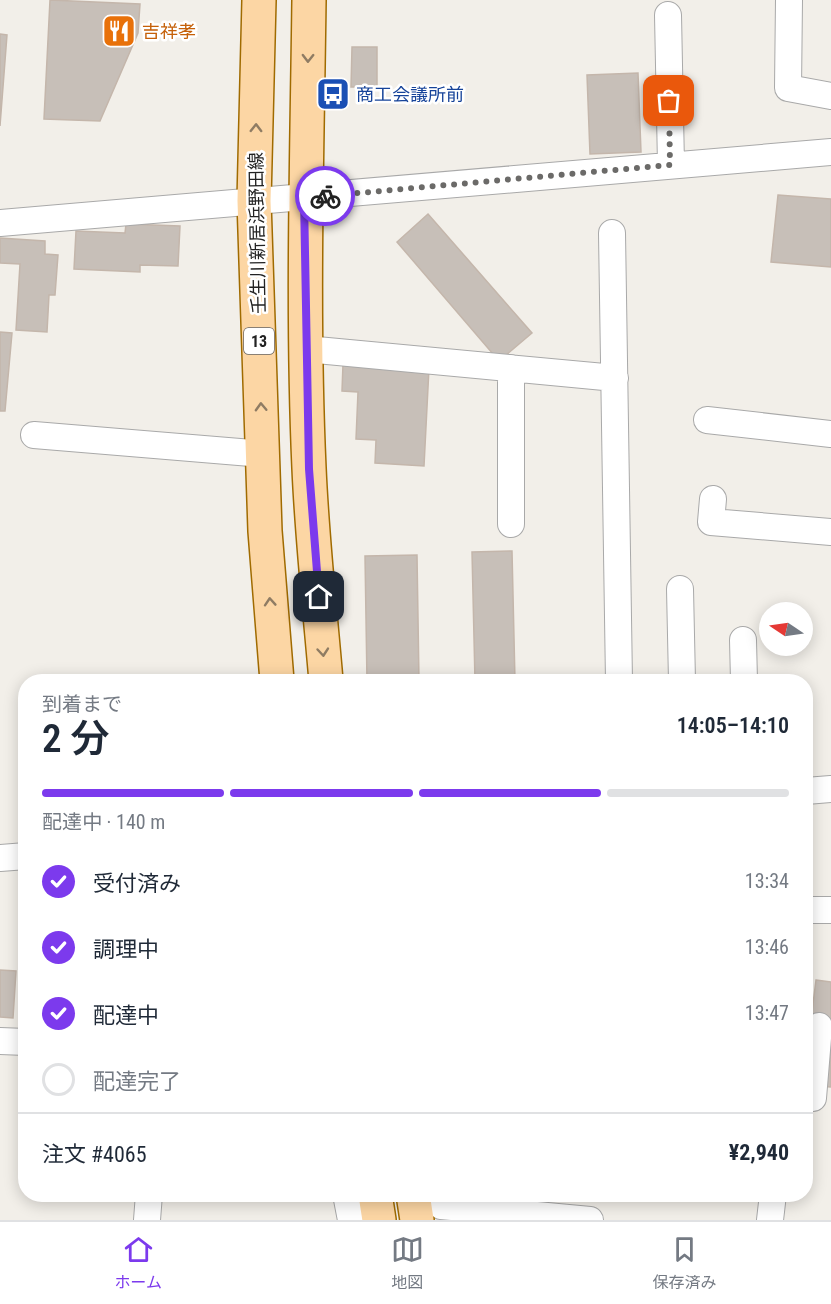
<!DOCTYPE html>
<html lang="ja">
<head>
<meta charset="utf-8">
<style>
	body { margin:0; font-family:"Roboto Condensed","Noto Sans JP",sans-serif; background:#f6f6f7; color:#1f2937; height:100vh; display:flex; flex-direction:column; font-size:22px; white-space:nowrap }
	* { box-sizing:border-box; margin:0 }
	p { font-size:20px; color:#747a83 }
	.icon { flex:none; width:33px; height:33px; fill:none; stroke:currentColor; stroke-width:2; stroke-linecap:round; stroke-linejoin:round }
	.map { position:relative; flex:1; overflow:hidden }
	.drawer { position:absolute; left:18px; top:674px; width:795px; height:528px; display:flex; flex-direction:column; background:#fff; border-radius:24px; box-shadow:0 3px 15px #0003 }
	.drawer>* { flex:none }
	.needle { width:39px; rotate:283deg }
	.fabs { position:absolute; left:759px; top:602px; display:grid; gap:12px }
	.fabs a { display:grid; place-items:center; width:54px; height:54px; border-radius:50%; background:#fff; box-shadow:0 3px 15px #0003; font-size:30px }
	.pin { position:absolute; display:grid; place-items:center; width:51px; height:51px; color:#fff; margin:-26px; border-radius:12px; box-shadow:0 3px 9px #0006 }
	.courier { position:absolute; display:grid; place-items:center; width:60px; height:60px; margin:-30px; border:4px solid #7c3aed; border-radius:50%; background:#fff; color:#222; box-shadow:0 2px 8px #0007 }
	.headline em { font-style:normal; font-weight:600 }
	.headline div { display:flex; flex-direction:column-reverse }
	.headline { display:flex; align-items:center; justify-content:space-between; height:102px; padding:0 24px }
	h1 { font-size:39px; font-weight:600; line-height:45px }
	.bar { display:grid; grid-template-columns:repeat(4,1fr); gap:9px 6px; align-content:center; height:72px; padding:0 24px }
	.bar i { height:8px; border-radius:4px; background:#e0e1e3 }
	.bar .selected { background:#7c3aed }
	.bar p { grid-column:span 4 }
	.line { display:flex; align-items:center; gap:15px; padding:0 24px; border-top:2px solid #e0e1e3 }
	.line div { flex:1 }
	ol { padding:0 24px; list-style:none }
	li { display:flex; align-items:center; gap:18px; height:66px }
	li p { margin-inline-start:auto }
	li .icon { padding:6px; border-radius:50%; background:#7c3aed; color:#fff; stroke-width:4 }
	li:last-child { color:#747a83 }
	li i { width:33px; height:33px; border:3px solid #e0e1e3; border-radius:50% }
	.tabs { display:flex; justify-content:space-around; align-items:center; height:84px; border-top:2px solid #e0e1e3; background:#fff; font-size:16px; color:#747a83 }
	.tabs a { display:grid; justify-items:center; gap:3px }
	.tabs .selected { color:#7c3aed }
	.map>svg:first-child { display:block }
</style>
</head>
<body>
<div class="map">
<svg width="831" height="1220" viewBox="0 0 831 1220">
	<rect width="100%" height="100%" fill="#f2efe9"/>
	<path fill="#c7bfb8" stroke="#c4b6ab" stroke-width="1.5" d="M 50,0 L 140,4 L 138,33 L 100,121 L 44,119 Z
		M 0,34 L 7,35 L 0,126 Z
		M 352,47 L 377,47 L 377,87 L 351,87 Z
		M 638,73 L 641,152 L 590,154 L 587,75 Z
		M 778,195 L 831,199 L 831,267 L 771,262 Z
		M 428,214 L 532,333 L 499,361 L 397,242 Z
		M 126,224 L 180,226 L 178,266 L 140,265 L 140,272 L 74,269 L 76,231 L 125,233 Z
		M 0,238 L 45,241 L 45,254 L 58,255 L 55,295 L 49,295 L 47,332 L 16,330 L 20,264 L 0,263 Z
		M 0,332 L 12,333 L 5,411 L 0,411 Z
		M 343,364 L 429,368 L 424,466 L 375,463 L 376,440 L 356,439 L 358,392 L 342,391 Z
		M 512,551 L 515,681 L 475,681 L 472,552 Z
		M 417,555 L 419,681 L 367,681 L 365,556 Z
		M 0,970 L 16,971 L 13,1018 L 0,1017 Z
		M 816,980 L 831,982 L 831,1022 L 811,1020 Z
		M 826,1023 L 831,1023 L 831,1087 L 819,1086 Z"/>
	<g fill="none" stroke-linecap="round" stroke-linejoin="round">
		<g stroke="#a9a9a9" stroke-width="28">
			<path id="minor" d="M 789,0 L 788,88 L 831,96
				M 668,15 L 671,165
				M 0,223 L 831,152
				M 612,233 L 619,681
				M 306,349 L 615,378
				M 707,420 L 831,434
				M 34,435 L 263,454
				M 713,499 L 711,522 L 831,532
				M 511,524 L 511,368
				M 680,589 L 682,681
				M 743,640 L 744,681
				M 806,791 L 831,789
				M 0,858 L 26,856
				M 806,910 L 831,910
				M 0,1041 L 26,1042
				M 813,1098 L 819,1026
				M 346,1194 L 351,1220
				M 441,1206 L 590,1220
				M 147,1220 L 149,1194
				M 770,1220 L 773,1194"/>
		</g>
		<g stroke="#a06b00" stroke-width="36">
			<path id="major" d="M 259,0 L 254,201 L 265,531 L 277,681
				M 309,0 C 307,156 302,312 309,468 C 312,539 320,610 326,681
				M 375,1194 L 379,1220
				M 413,1194 L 417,1220"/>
		</g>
		<use href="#minor" stroke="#fff" stroke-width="26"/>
		<use href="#major" stroke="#fcd6a4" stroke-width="33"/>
	</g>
	<defs><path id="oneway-chevron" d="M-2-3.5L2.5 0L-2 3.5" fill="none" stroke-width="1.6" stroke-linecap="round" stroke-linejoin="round" transform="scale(1.5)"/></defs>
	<g stroke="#8f7c63">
		<use href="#oneway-chevron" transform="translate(308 58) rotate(91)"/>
		<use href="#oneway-chevron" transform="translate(256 128) rotate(-89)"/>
		<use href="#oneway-chevron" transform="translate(261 407) rotate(-92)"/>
		<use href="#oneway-chevron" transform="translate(270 602) rotate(-94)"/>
		<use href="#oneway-chevron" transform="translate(323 652) rotate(85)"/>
	</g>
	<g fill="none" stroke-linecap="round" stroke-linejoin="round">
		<path stroke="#6b6a68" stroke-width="6" stroke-dasharray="0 10.8" d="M 325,196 L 670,165 L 669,101"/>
		<path stroke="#7c3aed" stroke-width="8" d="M 319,597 L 309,469 L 304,198 L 325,196"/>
	</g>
	<defs>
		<g id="restaurant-square" transform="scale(1.725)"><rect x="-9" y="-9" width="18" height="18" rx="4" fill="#e8710a" stroke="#fff"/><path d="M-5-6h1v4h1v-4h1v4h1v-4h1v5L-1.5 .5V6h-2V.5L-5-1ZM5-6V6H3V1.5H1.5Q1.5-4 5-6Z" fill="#fff"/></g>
		<g id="bus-square" transform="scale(1.725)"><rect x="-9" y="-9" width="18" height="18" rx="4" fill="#1a4fb4" stroke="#fff"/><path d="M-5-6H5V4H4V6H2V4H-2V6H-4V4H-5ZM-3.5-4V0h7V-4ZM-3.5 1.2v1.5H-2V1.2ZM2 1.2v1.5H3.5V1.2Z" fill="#fff"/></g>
	</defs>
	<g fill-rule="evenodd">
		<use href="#restaurant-square" x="119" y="31"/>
		<use href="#bus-square" x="333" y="94"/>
	</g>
	<g text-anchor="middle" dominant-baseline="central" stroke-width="5" stroke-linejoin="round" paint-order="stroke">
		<rect fill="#fff" stroke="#646464" stroke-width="1.5" x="244" y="328" width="30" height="26" rx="4.5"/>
		<g font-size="16" font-weight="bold" fill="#222">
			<text x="259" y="341">13</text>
		</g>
		<g font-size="18" fill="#c56008" stroke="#fff" text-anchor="start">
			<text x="142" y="31">吉祥孝</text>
		</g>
		<g font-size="18" fill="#164399" stroke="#fff" text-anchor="start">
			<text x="356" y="94">商工会議所前</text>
		</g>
		<g font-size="18" fill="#222" stroke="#fff">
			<text transform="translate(257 233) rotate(-91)">壬生川新居浜野田線</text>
		</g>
	</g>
</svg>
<div class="fabs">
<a><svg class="needle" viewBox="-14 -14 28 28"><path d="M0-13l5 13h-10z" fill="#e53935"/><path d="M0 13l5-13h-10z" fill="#747a83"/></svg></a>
</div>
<div class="pin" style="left:669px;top:101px;background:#ea580c"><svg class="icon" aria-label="bag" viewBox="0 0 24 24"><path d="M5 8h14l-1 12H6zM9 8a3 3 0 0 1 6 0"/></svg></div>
<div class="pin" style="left:319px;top:597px;background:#1f2937"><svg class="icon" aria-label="home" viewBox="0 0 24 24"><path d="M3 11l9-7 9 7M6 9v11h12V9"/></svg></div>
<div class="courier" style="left:325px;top:196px"><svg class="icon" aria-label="bike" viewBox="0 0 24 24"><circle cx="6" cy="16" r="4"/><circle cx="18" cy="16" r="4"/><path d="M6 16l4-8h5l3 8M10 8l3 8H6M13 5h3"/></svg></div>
<section class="drawer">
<div class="headline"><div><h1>2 分</h1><p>到着まで</p></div><em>14:05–14:10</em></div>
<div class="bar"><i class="selected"></i><i class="selected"></i><i class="selected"></i><i></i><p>配達中 · 140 m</p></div>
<ol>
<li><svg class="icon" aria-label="check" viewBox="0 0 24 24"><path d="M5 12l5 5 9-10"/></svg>受付済み<p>13:34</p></li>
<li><svg class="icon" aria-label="check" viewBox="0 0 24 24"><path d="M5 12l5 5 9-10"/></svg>調理中<p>13:46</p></li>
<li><svg class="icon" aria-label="check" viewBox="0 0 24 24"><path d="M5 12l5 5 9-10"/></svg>配達中<p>13:47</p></li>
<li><i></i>配達完了</li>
</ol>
<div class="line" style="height:78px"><div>注文 #4065</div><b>¥2,940</b></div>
</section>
</div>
<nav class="tabs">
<a class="selected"><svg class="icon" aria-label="home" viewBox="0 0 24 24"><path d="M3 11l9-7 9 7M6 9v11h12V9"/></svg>ホーム</a>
<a><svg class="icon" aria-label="map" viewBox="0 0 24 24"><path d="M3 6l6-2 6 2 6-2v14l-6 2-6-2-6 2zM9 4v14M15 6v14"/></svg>地図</a>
<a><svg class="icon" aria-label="saved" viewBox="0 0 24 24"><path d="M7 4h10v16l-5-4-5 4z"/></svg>保存済み</a>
</nav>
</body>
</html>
